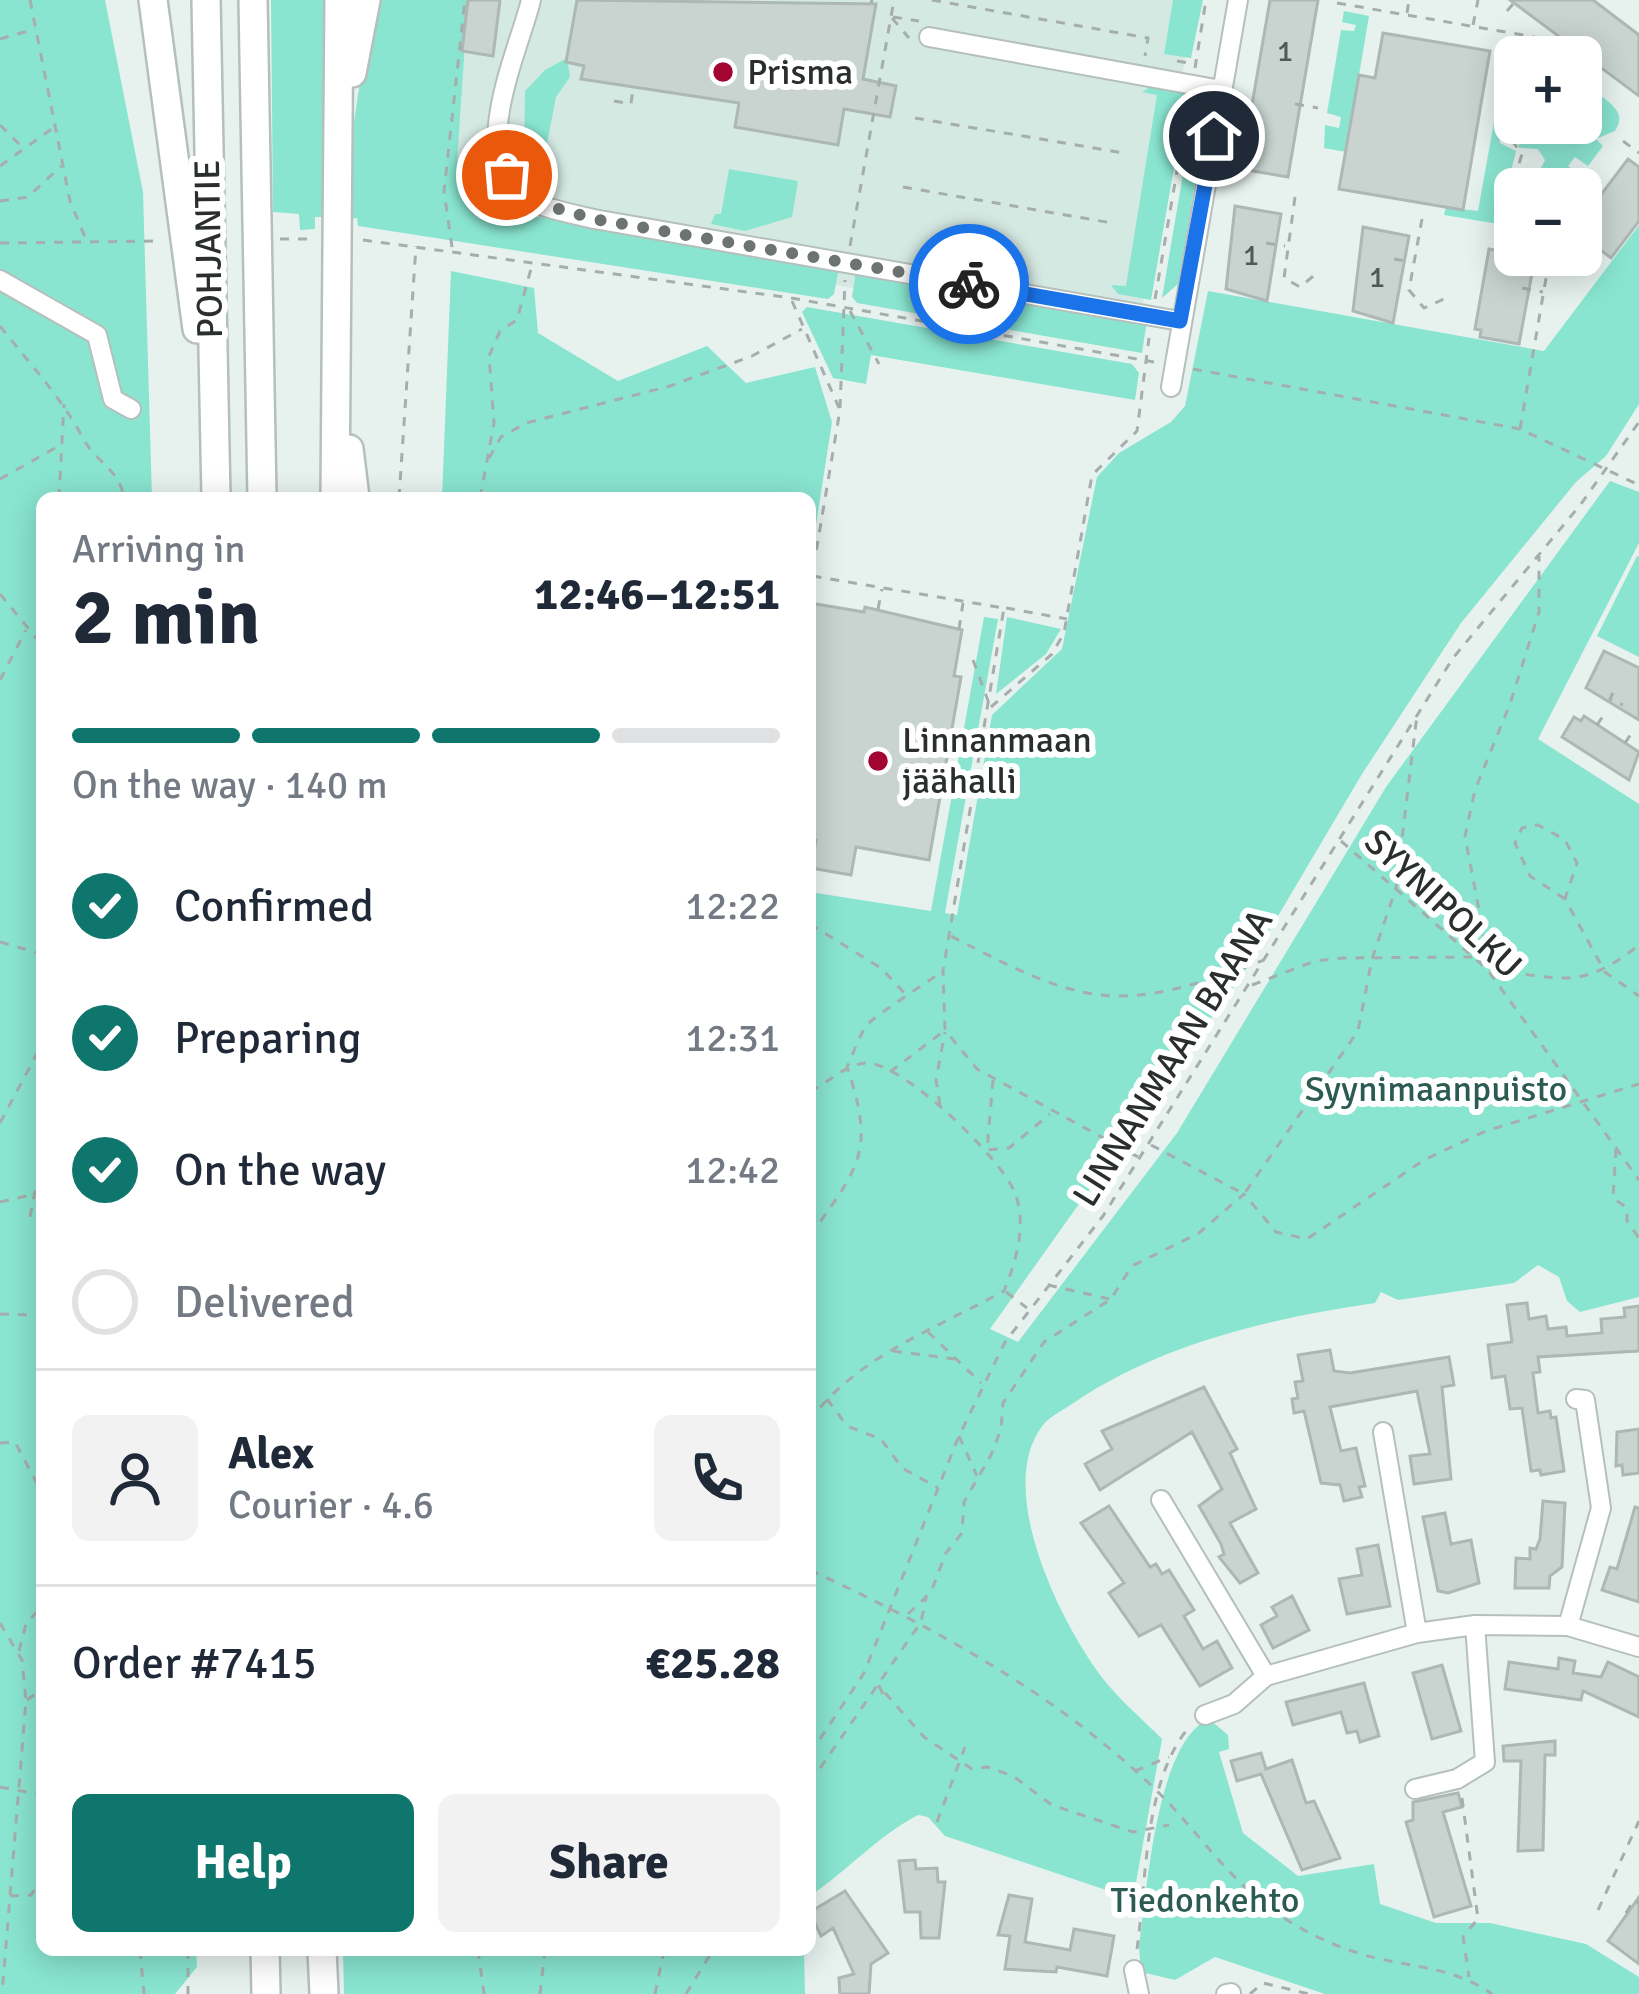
<!DOCTYPE html>
<html lang="en">
<head>
<meta charset="utf-8">
<style>
	body { margin:0; font-family:Signika,sans-serif; background:#f2f2f3; color:#1f2937; height:100vh; display:flex; flex-direction:column; font-size:45px; white-space:nowrap }
	* { box-sizing:border-box; margin:0 }
	p { font-size:39px; color:#747a83 }
	.icon { flex:none; width:66px; height:66px; fill:none; stroke:currentColor; stroke-width:2; stroke-linecap:round; stroke-linejoin:round }
	.map { position:relative; flex:1; overflow:hidden }
	.drawer { position:absolute; left:36px; top:492px; width:780px; height:1464px; display:flex; flex-direction:column; background:#fff; border-radius:18px; box-shadow:0 6px 30px #0003 }
	.drawer>* { flex:none }
	.tools { position:absolute; left:1494px; top:36px; display:grid; gap:24px }
	.tools a { display:grid; place-items:center; width:108px; height:108px; border-radius:18px; background:#fff; box-shadow:0 6px 30px #0003; font-size:60px }
	.pin { position:absolute; display:grid; place-items:center; width:102px; height:102px; color:#fff; margin:-51px; border:6px solid #fff; border-radius:50%; box-shadow:0 3px 12px #0007 }
	.courier { position:absolute; display:grid; place-items:center; width:120px; height:120px; margin:-60px; border:9px solid #1a73e8; border-radius:50%; background:#fff; color:#222; box-shadow:0 3px 15px #0007 }
	.summary em { font-style:normal; font-weight:700 }
	.summary div { display:flex; flex-direction:column-reverse }
	.summary { display:flex; align-items:center; justify-content:space-between; height:204px; padding:0 36px }
	h1 { font-size:78px; font-weight:700; line-height:90px }
	.bar { display:grid; grid-template-columns:repeat(4,1fr); gap:18px 12px; align-content:center; height:144px; padding:0 36px }
	.bar i { height:15px; border-radius:9px; background:#e0e1e3 }
	.bar .current { background:#0f766e }
	.bar p { grid-column:span 4 }
	.line { display:flex; align-items:center; gap:30px; padding:0 36px; border-top:3px solid #e0e1e3 }
	.line div { flex:1 }
	.round { display:grid; place-items:center; flex:none; width:126px; height:126px; border-radius:18px; background:#f2f2f3 }
	ol { padding:0 36px; list-style:none }
	li { display:flex; align-items:center; gap:36px; height:132px }
	li p { margin-inline-start:auto }
	li .icon { padding:12px; border-radius:50%; background:#0f766e; color:#fff; stroke-width:4 }
	li:last-child { color:#747a83 }
	li i { width:66px; height:66px; border:6px solid #e0e1e3; border-radius:50% }
	.primary-button { display:flex; gap:24px; margin-top:auto; padding:24px 36px }
	.primary-button a { flex:1; height:138px; border-radius:18px; background:#0f766e; color:#fff; font-size:48px; font-weight:700; line-height:138px; text-align:center }
	.primary-button a+a { background:#f2f2f3; color:#1f2937 }
	.map>svg:first-child { display:block }
</style>
</head>
<body>
<div class="map">
<svg width="1639" height="1994" viewBox="0 0 1639 1994">
	<rect width="100%" height="100%" fill="#e7f2ef"/>
	<path fill="#d5e9e3" d="M 475,0 L 1195,0 L 1137,338 L 454,218 L 461,71 Z"/>
	<path fill="#89e5d0" d="M 0,0 L 105,0 L 143,192 L 152,498 L 42,498 L 42,1950 L 196,1950 L 197,1967 L 175,1994 L 0,1994 Z
		M 271,0 L 325,0 L 325,217 L 315,217 L 315,229 L 300,230 L 299,214 L 273,212 Z
		M 372,0 L 468,0 L 457,161 L 484,165 L 502,197 L 526,215 L 839,267 L 834,294 L 828,299 L 358,226 L 357,218 L 348,219 L 353,129 Z
		M 1173,0 L 1203,0 L 1191,58 L 1164,54 Z
		M 1344,11 L 1369,16 L 1346,152 L 1324,148 L 1325,125 L 1339,128 L 1341,117 L 1327,113 L 1341,30 L 1354,31 L 1356,25 L 1342,22 Z
		M 1506,55 L 1497,128 L 1500,143 L 1516,151 L 1498,224 L 1444,215 L 1446,207 L 1478,211 Z
		M 567,58 L 570,77 L 556,97 L 544,159 L 549,161 L 548,172 L 543,172 L 541,183 L 533,183 L 524,164 L 525,91 L 545,70 Z
		M 1515,65 L 1515,123 L 1564,123 L 1573,129 L 1584,114 L 1593,115 L 1587,109 L 1599,94 C 1612,105 1627,113 1615,131 L 1596,139 L 1603,146 L 1588,166 L 1575,157 L 1568,166 L 1581,176 L 1573,186 L 1515,189 L 1515,219 L 1509,226 L 1504,225 L 1517,176 L 1536,178 L 1545,160 L 1538,149 L 1519,148 L 1516,131 L 1505,128 Z
		M 1152,86 L 1187,93 L 1151,300 L 1118,294 L 1111,285 L 1126,286 L 1157,95 L 1142,92 Z
		M 1196,97 L 1205,105 L 1206,118 L 1178,284 L 1162,298 Z
		M 729,169 L 798,181 L 792,217 L 745,231 L 711,224 L 715,214 L 721,214 Z
		M 1639,225 L 1639,404 L 1606,456 L 1576,482 L 1461,623 L 1362,774 L 1249,965 L 990,1329 L 1018,1342 L 1177,1133 L 1386,787 L 1610,481 L 1639,492 L 1639,543 L 1538,739 L 1639,804 L 1639,1297 L 1580,1312 L 1567,1301 L 1559,1277 L 1538,1265 L 1514,1283 L 1398,1300 L 1381,1292 L 1375,1303 C 1271,1318 1159,1344 1072,1404 C 1063,1410 1049,1417 1043,1425 C 993,1489 1062,1626 1104,1680 C 1121,1701 1143,1720 1162,1739 L 1133,1899 L 945,1836 L 928,1817 L 918,1815 C 878,1836 848,1870 810,1896 L 810,892 L 931,911 L 984,617 L 998,619 L 945,913 L 957,915 L 992,715 L 1062,649 L 1097,477 L 1119,453 L 1171,422 L 1185,406 L 1208,291 L 1544,351 Z
		M 856,270 L 1147,320 L 1142,353 L 857,303 L 852,297 Z
		M 451,271 L 534,288 L 538,333 L 618,381 L 707,346 L 746,383 L 815,367 L 832,422 L 810,563 L 810,498 L 442,498 Z
		M 807,307 L 1132,364 L 1139,373 L 1135,400 L 871,355 L 866,384 L 833,378 L 802,312 Z
		M 1637,556 L 1639,557 L 1639,657 L 1597,636 Z
		M 1007,617 L 1061,629 L 1046,654 L 996,694 Z
		M 1209,1719 L 1228,1735 L 1229,1749 L 1219,1752 L 1243,1833 L 1298,1876 L 1374,1864 L 1380,1904 L 1436,1923 L 1490,1923 L 1586,1944 L 1639,1977 L 1639,1994 L 1325,1994 L 1215,1957 L 1175,1980 L 1141,1972 L 1139,1946 C 1147,1892 1156,1742 1209,1719 Z
		M 343,1950 L 804,1950 L 805,1994 L 344,1994 Z"/>
	<path fill="#c9d4d1" stroke="#adb7b4" stroke-width="3" d="M 468,0 L 500,0 L 493,56 L 462,51 Z
		M 577,0 L 876,4 L 863,79 L 896,86 L 890,117 L 844,109 L 838,145 L 735,127 L 739,103 L 581,79 L 584,66 L 566,62 Z
		M 1270,0 L 1318,0 L 1288,177 L 1241,169 Z
		M 1510,0 L 1593,0 L 1639,35 L 1639,96 Z
		M 1383,33 L 1490,51 L 1463,210 L 1339,189 L 1359,75 L 1375,78 Z
		M 1628,159 L 1639,167 L 1639,221 L 1611,258 L 1581,235 L 1581,221 Z
		M 1235,206 L 1281,214 L 1267,301 L 1226,289 Z
		M 1363,227 L 1409,236 L 1393,323 L 1353,311 Z
		M 1489,249 L 1535,257 L 1519,344 L 1480,337 L 1481,330 L 1475,329 Z
		M 810,603 L 864,612 L 865,607 L 962,630 L 954,676 L 961,677 L 929,860 L 856,847 L 851,875 L 811,868 L 816,840 L 810,839 Z
		M 1604,651 L 1639,668 L 1639,720 L 1586,688 Z
		M 1584,716 L 1639,752 L 1629,780 L 1562,737 L 1574,717 L 1581,721 Z
		M 1527,1303 L 1529,1319 L 1546,1316 L 1548,1329 L 1566,1327 L 1567,1336 L 1602,1333 L 1601,1319 L 1625,1317 L 1624,1308 L 1639,1306 L 1639,1351 L 1538,1357 L 1540,1372 L 1533,1373 L 1538,1413 L 1550,1411 L 1551,1418 L 1556,1417 L 1564,1471 L 1541,1475 L 1540,1470 L 1531,1471 L 1522,1408 L 1510,1409 L 1505,1376 L 1492,1378 L 1488,1345 L 1512,1342 L 1507,1305 Z
		M 1330,1350 L 1334,1371 L 1350,1373 L 1449,1357 L 1454,1385 L 1442,1387 L 1451,1479 L 1414,1484 L 1410,1456 L 1430,1454 L 1417,1391 L 1330,1407 L 1341,1451 L 1356,1448 L 1365,1486 L 1359,1487 L 1362,1497 L 1344,1501 L 1340,1485 L 1321,1483 L 1304,1411 L 1294,1413 L 1292,1399 L 1298,1398 L 1295,1382 L 1303,1381 L 1298,1355 Z
		M 1204,1387 L 1237,1449 L 1230,1453 L 1256,1509 L 1230,1523 L 1258,1573 L 1240,1583 L 1219,1557 L 1224,1554 L 1221,1544 L 1199,1506 L 1222,1489 L 1192,1432 L 1100,1490 L 1085,1464 L 1112,1449 L 1102,1431 Z
		M 1639,1429 L 1639,1473 L 1623,1475 L 1622,1465 L 1616,1466 L 1617,1432 Z
		M 1543,1501 L 1565,1503 L 1562,1567 L 1550,1576 L 1549,1588 L 1515,1588 L 1516,1558 L 1530,1559 L 1530,1548 L 1536,1549 L 1540,1539 Z
		M 1109,1506 L 1150,1567 L 1156,1564 L 1162,1574 L 1169,1570 L 1194,1610 L 1184,1616 L 1203,1649 L 1217,1641 L 1232,1668 L 1200,1686 L 1161,1625 L 1139,1636 L 1109,1593 L 1124,1583 L 1081,1523 Z
		M 1635,1507 L 1639,1508 L 1639,1602 L 1602,1590 L 1610,1567 L 1617,1569 Z
		M 1445,1513 L 1451,1544 L 1471,1540 L 1479,1583 L 1448,1593 L 1438,1591 L 1423,1517 Z
		M 1378,1545 L 1390,1606 L 1347,1614 L 1339,1579 L 1362,1575 L 1357,1549 Z
		M 1292,1596 L 1309,1630 L 1273,1648 L 1261,1625 L 1277,1616 L 1272,1607 Z
		M 1559,1658 L 1575,1661 L 1573,1673 L 1601,1677 L 1608,1662 L 1639,1677 L 1639,1717 L 1583,1691 L 1581,1700 L 1505,1689 L 1509,1662 L 1558,1669 Z
		M 1442,1665 L 1461,1731 L 1432,1739 L 1413,1673 Z
		M 1364,1683 L 1379,1736 L 1360,1742 L 1357,1731 L 1347,1733 L 1341,1712 L 1293,1725 L 1286,1702 Z
		M 1555,1741 L 1555,1755 L 1545,1755 L 1543,1850 L 1518,1851 L 1521,1761 L 1504,1761 L 1503,1746 Z
		M 1261,1753 L 1266,1769 L 1292,1760 L 1306,1803 L 1314,1801 L 1340,1858 L 1302,1870 L 1261,1774 L 1237,1781 L 1231,1761 Z
		M 1458,1793 L 1462,1807 L 1443,1812 L 1471,1906 L 1434,1917 L 1406,1822 L 1413,1820 L 1413,1802 Z
		M 915,1860 L 916,1869 L 937,1868 L 938,1882 L 945,1882 L 939,1938 L 921,1938 L 920,1912 L 905,1912 L 899,1861 Z
		M 845,1891 L 888,1953 L 871,1964 L 869,1994 L 840,1994 L 839,1978 L 854,1974 L 833,1928 L 821,1936 L 810,1912 Z
		M 1009,1895 L 1032,1899 L 1025,1942 L 1070,1950 L 1074,1929 L 1114,1936 L 1107,1976 L 1057,1967 L 1056,1972 L 1005,1969 L 1010,1936 L 998,1935 Z
		M 1639,1897 L 1639,1964 L 1608,1941 Z"/>
	<g fill="none" stroke-linecap="round" stroke-linejoin="round">
		<g stroke="#b5c0bd" stroke-width="22">
			<path id="minor" d="M 531,0 C 519,51 462,167 530,201 C 550,210 573,214 594,219 L 1180,321
				M 929,37 L 1221,90
				M 0,280 L 97,335 L 113,399 L 131,409
				M 1171,387 L 1238,0
				M 1383,1432 L 1417,1633
				M 1161,1500 L 1266,1676
				M 1568,1626 L 1601,1508 L 1585,1400 L 1576,1399
				M 1205,1715 L 1234,1704 L 1266,1676 L 1417,1633 L 1475,1625 L 1568,1626 L 1639,1647
				M 1415,1789 L 1457,1779 L 1485,1762 L 1475,1625
				M 1134,1970 L 1139,1994
				M 1226,1994 L 1231,1993"/>
		</g>
		<g stroke="#b5c0bd" stroke-width="32">
			<path id="highway" d="M 153,0 L 197,329
				M 206,0 L 216,498
				M 253,0 L 262,498
				M 352,73 L 366,0
				M 349,449 L 355,498
				M 335,498 L 339,0
				M 265,1950 L 266,1994
				M 322,1950 L 324,1994"/>
		</g>
		<path stroke="#a5aeac" stroke-width="3" stroke-dasharray="9 9" stroke-linecap="butt" d="M 30,0 L 70,201 L 87,242
			M 932,0 L 1148,38 L 1145,56
			M 871,3 L 872,0
			M 1337,3 L 1546,39
			M 1507,11 L 1514,3
			M 1407,13 L 1409,0
			M 893,17 L 919,21
			M 892,18 L 909,38
			M 1473,25 L 1478,0
			M 0,39 L 35,29
			M 1568,56 L 1581,38
			M 1177,61 L 1196,64
			M 1195,68 L 1206,0
			M 614,101 L 631,104 L 633,88
			M 1295,104 L 1318,108
			M 1581,110 L 1602,83
			M 915,118 L 1124,153
			M 0,125 L 24,149
			M 1623,141 L 1639,153
			M 0,166 L 57,125
			M 1594,178 L 1606,187
			M 903,187 L 1112,223
			M 1295,197 L 1284,278 L 1300,287 L 1317,273
			M 0,201 L 28,197 L 61,166
			M 1422,219 L 1409,290 L 1424,308 L 1442,300 L 1444,291
			M 1498,232 L 1522,154 L 1501,126 L 1516,36
			M 280,239 L 313,239
			M 363,240 L 791,298 L 1154,362
			M 0,243 L 160,241
			M 1266,243 L 1285,246
			M 850,246 L 894,0
			M 452,247 L 444,191 L 465,0
			M 1394,259 L 1412,262
			M 1522,288 L 1543,292
			M 1155,299 L 1189,101
			M 792,301 L 840,410 L 812,576 L 1004,608 L 943,971 L 945,1030 L 977,1069 L 1138,1157
			M 850,311 L 879,364
			M 0,326 C 30,364 61,397 83,438 C 96,463 119,468 124,498
			M 1193,369 L 1520,429 L 1639,485
			M 840,408 L 845,280
			M 1520,429 L 1550,255
			M 489,458 L 501,437 L 526,423 L 670,386 L 752,356 L 802,329
			M 0,479 L 57,447
			M 59,498 L 64,404
			M 399,498 L 416,246
			M 480,498 L 494,423 L 489,356 L 500,331 L 517,320 L 532,265
			M 0,594 L 42,645
			M 1006,608 L 1067,619
			M 878,609 L 882,589
			M 959,629 L 963,603
			M 973,660 L 990,706
			M 0,680 L 26,630
			M 1613,693 L 1610,699 L 1623,705
			M 991,707 L 1052,654 L 1064,633 L 1092,475 L 1137,431 L 1149,338
			M 1597,725 L 1605,713
			M 1625,743 L 1633,731
			M 1341,841 L 1487,969 L 1639,1180
			M 1565,899 L 1530,876 L 1515,843 L 1522,828 L 1538,825 L 1565,840 L 1577,863 L 1565,899 L 1605,972 L 1639,996
			M 810,924 L 881,968 L 909,998
			M 951,936 C 1086,1007 1119,1015 1264,960
			M 0,942 L 42,954
			M 1480,960 L 1486,947 L 1465,836 L 1475,790 L 1510,704 L 1539,612 L 1539,554
			M 1490,970 C 1561,977 1580,992 1639,945
			M 1252,985 L 1315,961 L 1343,958 L 1472,957
			M 890,1072 L 944,1031
			M 993,1080 L 987,1150 L 1009,1148 L 1050,1114
			M 810,1091 C 830,1083 845,1063 868,1063 C 905,1065 1000,1157 1014,1191 C 1028,1223 1016,1261 1004,1291 C 935,1329 858,1356 810,1420
			M 940,1105 L 936,1080 L 945,1032
			M 0,1123 L 42,1044
			M 1151,1145 L 1244,1194 L 1358,1031 L 1372,959 L 1396,888 L 1417,715
			M 1616,1149 L 1613,1198 L 1627,1208 L 1627,1221 L 1639,1238
			M 42,1155 L 30,1217 L 42,1229
			M 0,1202 L 31,1195
			M 810,1236 C 859,1167 876,1152 847,1067 C 854,1053 859,1034 869,1023 C 876,1015 928,982 941,972
			M 1048,1285 L 1109,1299
			M 1006,1292 L 1027,1308
			M 0,1314 L 42,1315
			M 928,1332 L 981,1383
			M 893,1351 L 955,1359
			M 810,1397 L 810,1414
			M 827,1399 L 847,1426 L 881,1439 L 902,1468 L 938,1488
			M 959,1436 L 977,1476
			M 0,1443 L 15,1442 L 42,1493
			M 810,1570 C 933,1627 1061,1696 1160,1794 C 1196,1830 1225,1874 1267,1906 C 1293,1926 1324,1942 1355,1952 C 1403,1968 1450,1964 1492,1994
			M 908,1614 L 931,1592 L 946,1553 L 962,1533 L 964,1502 L 991,1455 L 1001,1429 L 1003,1403 L 1044,1342 L 1111,1299 L 1132,1266 L 1199,1233 L 1244,1194 L 1276,1232 L 1307,1239 L 1424,1160 L 1486,1131 L 1639,1084
			M 0,1623 L 22,1660 L 26,1701 L 2,1994
			M 19,1651 L 26,1624 L 42,1606
			M 883,1694 L 879,1686 L 924,1737 L 972,1769 L 987,1767 L 1013,1776 L 1052,1805 L 1133,1832 L 1169,1825
			M 27,1700 L 42,1689
			M 810,1754 L 864,1673 L 959,1436 L 1005,1342 L 1103,1216 L 1453,658 L 1581,504 L 1639,422
			M 1135,1771 L 1169,1757
			M 810,1783 L 921,1622 L 926,1598
			M 0,1787 L 42,1795
			M 1462,1798 L 1478,1919 L 1463,1936 L 1469,1977
			M 937,1822 L 965,1747
			M 10,1896 L 31,1895 L 42,1880
			M 1598,1910 L 1639,1821
			M 1626,1913 L 1634,1900 L 1639,1903
			M 1137,1949 C 1147,1880 1143,1783 1189,1727
			M 140,1950 L 144,1994
			M 188,1950 L 188,1994
			M 478,1950 L 484,1994
			M 515,1950 L 563,1950
			M 540,1994 L 545,1950
			M 655,1994 L 664,1950
			M 686,1994 L 713,1950
			M 1250,1994 L 1263,1983 L 1309,1994"/>
		<use href="#minor" stroke="#fff" stroke-width="18"/>
		<use href="#highway" stroke="#fff" stroke-width="27"/>
	</g>
	<g fill="none" stroke-linecap="round" stroke-linejoin="round">
		<path stroke="#6c7371" stroke-width="12" stroke-dasharray="0 21.6" d="M 507,175 L 528,200 L 594,219 L 969,284"/>
		<path stroke="#1a73e8" stroke-width="15" d="M 969,284 L 1180,321 L 1214,136"/>
	</g>
	<g fill="#a30533" stroke="#fff" stroke-width="4.5">
		<circle cx="723" cy="72" r="12"/>
		<circle cx="878" cy="761" r="12"/>
	</g>
	<g text-anchor="middle" dominant-baseline="central" stroke-width="12" stroke-linejoin="round" paint-order="stroke">
		<g font-size="30" fill="#525856">
			<text x="1285" y="51">1</text>
			<text x="1251" y="255">1</text>
			<text x="1377" y="277">1</text>
		</g>
		<g font-size="36" fill="#2a2e2d" stroke="#fff" text-anchor="start">
			<text x="747" y="72">Prisma</text>
			<text x="902" y="740">Linnanmaan<tspan x="902" dy="41">jäähalli</tspan></text>
		</g>
		<g font-size="36" fill="#2a2e2d" stroke="#fff">
			<text transform="translate(209 249) rotate(-91)">POHJANTIE</text>
			<text transform="translate(1443 904) rotate(43)">SYYNIPOLKU</text>
			<text transform="translate(1173 1058) rotate(-58)">LINNANMAAN BAANA</text>
		</g>
		<g font-size="36" fill="#2c5b51" stroke="#fff">
			<text x="1436" y="1089">Syynimaanpuisto</text>
			<text x="1205" y="1900">Tiedonkehto</text>
		</g>
	</g>
</svg>
<div class="tools">
<a>+</a>
<a>−</a>
</div>
<div class="pin" style="left:507px;top:175px;background:#ea580c"><svg class="icon" aria-label="bag" viewBox="0 0 24 24"><path d="M5 8h14l-1 12H6zM9 8a3 3 0 0 1 6 0"/></svg></div>
<div class="pin" style="left:1214px;top:136px;background:#1f2937"><svg class="icon" aria-label="home" viewBox="0 0 24 24"><path d="M3 11l9-7 9 7M6 9v11h12V9"/></svg></div>
<div class="courier" style="left:969px;top:284px"><svg class="icon" aria-label="bike" viewBox="0 0 24 24"><circle cx="6" cy="16" r="4"/><circle cx="18" cy="16" r="4"/><path d="M6 16l4-8h5l3 8M10 8l3 8H6M13 5h3"/></svg></div>
<section class="drawer">
<div class="summary"><div><h1>2 min</h1><p>Arriving in</p></div><em>12:46–12:51</em></div>
<div class="bar"><i class="current"></i><i class="current"></i><i class="current"></i><i></i><p>On the way · 140 m</p></div>
<ol>
<li><svg class="icon" aria-label="check" viewBox="0 0 24 24"><path d="M5 12l5 5 9-10"/></svg>Confirmed<p>12:22</p></li>
<li><svg class="icon" aria-label="check" viewBox="0 0 24 24"><path d="M5 12l5 5 9-10"/></svg>Preparing<p>12:31</p></li>
<li><svg class="icon" aria-label="check" viewBox="0 0 24 24"><path d="M5 12l5 5 9-10"/></svg>On the way<p>12:42</p></li>
<li><i></i>Delivered</li>
</ol>
<div class="line" style="height:216px"><a class="round"><svg class="icon" aria-label="person" viewBox="0 0 24 24"><circle cx="12" cy="8" r="4"/><path d="M4 21q1-7 8-7t8 7"/></svg></a><div><b>Alex</b><p>Courier · 4.6</p></div><a class="round"><svg class="icon" aria-label="phone" viewBox="0 0 24 24"><path d="M5 4h4l2 5-3 2q2 4 5 5l2-3 5 2v4C11 20 4 13 5 4z"/></svg></a></div>
<div class="line" style="height:156px"><div>Order #7415</div><b>€25.28</b></div>
<div class="primary-button"><a>Help</a><a>Share</a></div>
</section>
</div>
</body>
</html>
